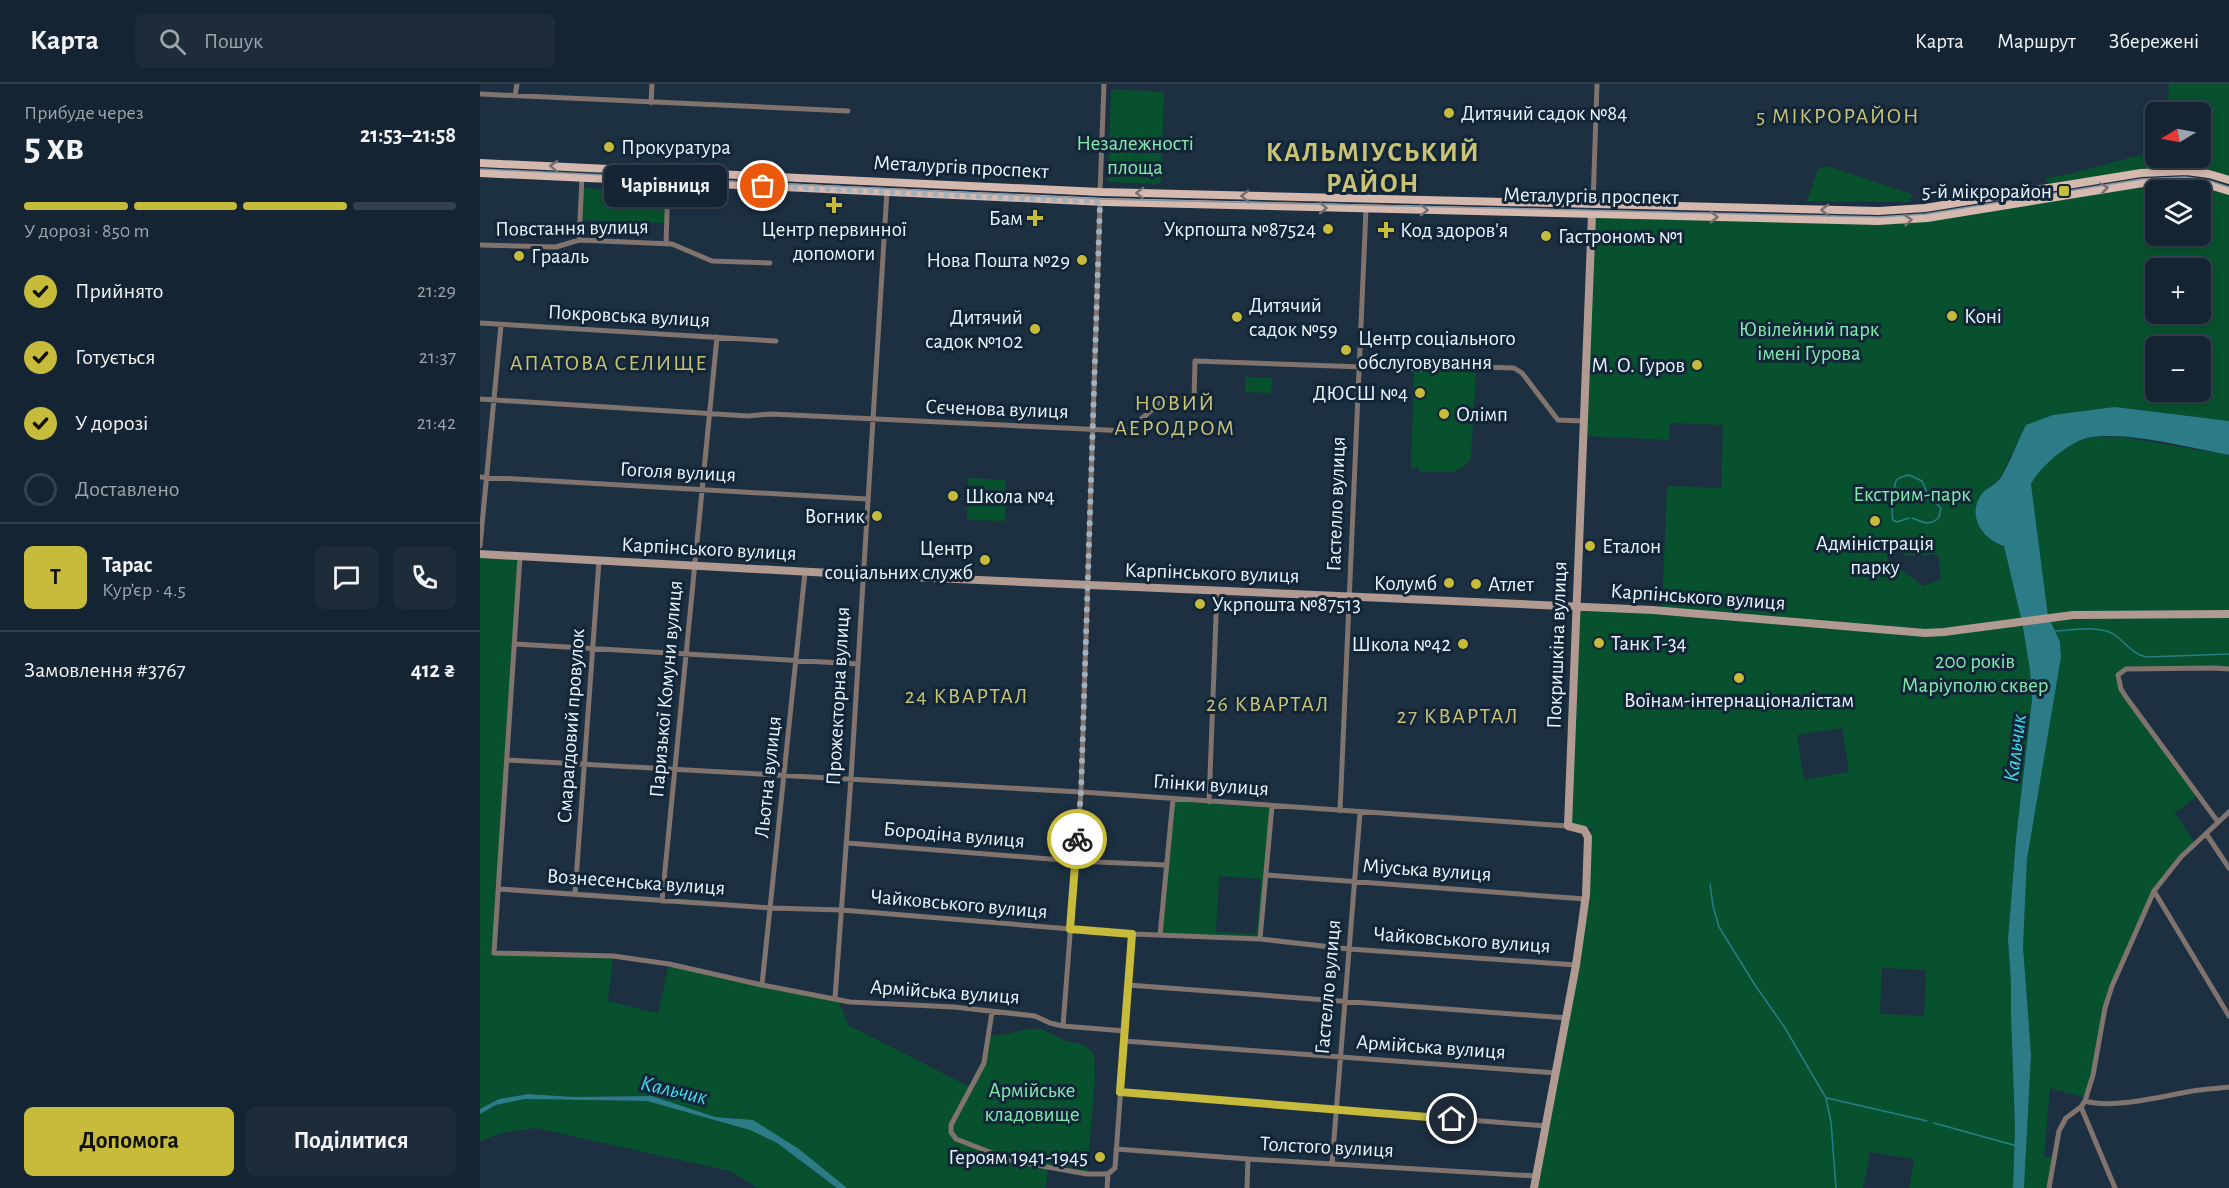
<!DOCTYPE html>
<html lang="uk">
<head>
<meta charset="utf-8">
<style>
	body { margin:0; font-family:"Alegreya Sans",sans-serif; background:#1e2c3a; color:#f1f3f6; height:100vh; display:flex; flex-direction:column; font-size:22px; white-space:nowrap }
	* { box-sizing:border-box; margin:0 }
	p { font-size:20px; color:#9da4ac }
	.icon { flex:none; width:33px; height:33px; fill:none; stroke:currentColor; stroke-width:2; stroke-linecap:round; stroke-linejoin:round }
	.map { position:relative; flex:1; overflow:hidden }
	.side { display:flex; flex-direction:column; background:#152432; width:480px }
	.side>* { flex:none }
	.needle { width:39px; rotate:260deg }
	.fabs { position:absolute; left:1665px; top:18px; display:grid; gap:12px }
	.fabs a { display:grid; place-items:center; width:66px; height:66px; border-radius:9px; background:#152432; box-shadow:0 3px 9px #0003,0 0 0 2px #34414d; font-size:30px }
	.pin { position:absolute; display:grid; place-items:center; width:51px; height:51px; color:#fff; margin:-26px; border:3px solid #fff; border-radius:50%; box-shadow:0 2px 6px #0007 }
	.courier { position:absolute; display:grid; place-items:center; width:60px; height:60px; margin:-30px; border:4px solid #c7bb3b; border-radius:50%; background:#fff; color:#222; box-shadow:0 2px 8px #0007 }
	.bubble { position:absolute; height:42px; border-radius:9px; background:#152432; box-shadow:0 3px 9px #0003,0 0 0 2px #34414d; font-size:20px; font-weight:700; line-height:42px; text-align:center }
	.summary em { font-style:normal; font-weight:700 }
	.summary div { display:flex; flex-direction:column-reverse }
	.summary { display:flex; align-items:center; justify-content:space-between; height:102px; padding:0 24px }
	h1 { font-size:39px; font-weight:700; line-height:45px }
	.bar { display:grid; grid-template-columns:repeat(4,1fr); gap:9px 6px; align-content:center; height:72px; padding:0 24px }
	.bar i { height:8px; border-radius:4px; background:#34414d }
	.bar .on { background:#c7bb3b }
	.bar p { grid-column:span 4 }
	.line { display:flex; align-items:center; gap:15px; padding:0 24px; border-top:2px solid #34414d }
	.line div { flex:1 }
	.round { display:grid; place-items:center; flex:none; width:63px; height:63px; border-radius:9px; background:#1e2c3a }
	ol { padding:0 24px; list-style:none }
	li { display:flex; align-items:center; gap:18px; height:66px }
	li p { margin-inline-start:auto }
	li .icon { padding:6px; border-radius:50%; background:#c7bb3b; color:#111; stroke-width:4 }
	li:last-child { color:#9da4ac }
	li i { width:33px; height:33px; border:3px solid #34414d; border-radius:50% }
	.cta { display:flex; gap:12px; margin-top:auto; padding:12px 24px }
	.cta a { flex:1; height:69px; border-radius:9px; background:#c7bb3b; color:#111; font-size:24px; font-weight:700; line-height:69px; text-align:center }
	.cta a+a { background:#1e2c3a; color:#f1f3f6 }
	header { display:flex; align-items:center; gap:36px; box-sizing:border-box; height:84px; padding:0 30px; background:#152432; border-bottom:2px solid #34414d }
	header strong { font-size:28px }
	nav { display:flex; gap:33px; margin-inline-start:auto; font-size:21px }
	.search { width:420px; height:54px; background:#1e2c3a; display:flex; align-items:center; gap:15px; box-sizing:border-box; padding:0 21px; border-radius:9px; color:#9da4ac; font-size:22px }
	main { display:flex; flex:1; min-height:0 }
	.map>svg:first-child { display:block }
</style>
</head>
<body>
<header>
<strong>Карта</strong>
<div class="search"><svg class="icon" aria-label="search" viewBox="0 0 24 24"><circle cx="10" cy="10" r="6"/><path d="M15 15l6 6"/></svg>Пошук</div>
<nav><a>Карта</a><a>Маршрут</a><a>Збережені</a></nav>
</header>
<main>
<section class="side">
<div class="summary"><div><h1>5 хв</h1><p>Прибуде через</p></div><em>21:53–21:58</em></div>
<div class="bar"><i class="on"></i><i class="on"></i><i class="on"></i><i></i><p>У дорозі · 850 m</p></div>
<ol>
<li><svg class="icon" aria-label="check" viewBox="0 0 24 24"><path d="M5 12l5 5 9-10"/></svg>Прийнято<p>21:29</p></li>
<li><svg class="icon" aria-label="check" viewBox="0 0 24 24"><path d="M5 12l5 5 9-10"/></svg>Готується<p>21:37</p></li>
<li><svg class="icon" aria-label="check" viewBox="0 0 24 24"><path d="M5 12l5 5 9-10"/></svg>У дорозі<p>21:42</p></li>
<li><i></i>Доставлено</li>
</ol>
<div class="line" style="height:108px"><b class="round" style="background:#c7bb3b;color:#111">Т</b><div><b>Тарас</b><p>Кур’єр · 4.5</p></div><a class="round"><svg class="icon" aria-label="chat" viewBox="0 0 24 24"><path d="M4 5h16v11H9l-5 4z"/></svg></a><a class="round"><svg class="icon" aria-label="phone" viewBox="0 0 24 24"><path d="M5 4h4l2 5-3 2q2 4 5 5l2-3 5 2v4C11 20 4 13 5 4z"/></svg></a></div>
<div class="line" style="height:78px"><div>Замовлення #3767</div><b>412 ₴</b></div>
<div class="cta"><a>Допомога</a><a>Поділитися</a></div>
</section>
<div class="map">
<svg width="1749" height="1104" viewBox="0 0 1749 1104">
	<rect width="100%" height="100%" fill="#1c3042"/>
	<path fill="#07512e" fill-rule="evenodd" d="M 1689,0 L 1749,0 L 1749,93 L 1661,86 L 1567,100 L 1566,94 L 1589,90 L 1675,67 L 1676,74 L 1720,74 L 1720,28 L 1687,28 Z
		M 632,5 L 682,8 L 684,10 L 681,98 L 679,100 L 629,98 L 628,96 L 631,7 Z
		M 1347,82 L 1432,110 L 1430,118 L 1327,117 L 1338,85 Z
		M 1684,100 L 1715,101 L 1749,110 L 1749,337 L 1635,323 L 1546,341 L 1518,398 C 1487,412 1491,453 1524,462 L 1542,535 L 1454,546 L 1182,524 L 1187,402 L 1241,404 L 1243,341 L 1190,339 L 1189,356 L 1106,352 L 1114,133 L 1411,140 L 1643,104 ZM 1676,106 L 1720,106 L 1720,152 L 1676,152 ZM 1676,184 L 1720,184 L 1720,230 L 1676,230 ZM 1676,262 L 1720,262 L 1720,308 L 1676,308 ZM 1415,464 L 1427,472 L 1458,470 L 1461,495 L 1443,502 L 1407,475 Z
		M 102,104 L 187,108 L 185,139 L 100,136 Z
		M 967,285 L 996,289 L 991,374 L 984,383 L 973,388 L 939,388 L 939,384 L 931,384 L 934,288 Z
		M 765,293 L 792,294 L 791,309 L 765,308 Z
		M 1642,353 L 1749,371 L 1749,527 L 1568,532 L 1551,400 C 1560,382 1589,358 1609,354 C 1619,352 1631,353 1642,353 Z
		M 488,394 L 526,396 L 525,437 L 487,436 Z
		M 0,474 L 40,475 L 14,869 L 133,872 L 128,917 L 178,929 L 189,880 L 358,915 L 368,941 L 490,1003 L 504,979 L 508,952 L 528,950 L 547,945 L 561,945 L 586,957 L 605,961 L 614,971 L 615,994 L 607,1090 L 568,1084 L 566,1104 L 367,1104 L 319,1065 L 256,1034 L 235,1033 L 172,1012 L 94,1013 L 48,1010 L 19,1015 L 0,1025 Z
		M 1097,522 L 1445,549 L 1542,540 L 1550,586 L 1552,616 L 1536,755 L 1528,855 L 1531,899 L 1531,931 L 1535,1044 L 1533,1104 L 1429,1104 L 1434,1075 L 1390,1068 L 1383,1104 L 1054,1104 L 1105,815 L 1112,744 L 1088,742 ZM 1362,644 L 1369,688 L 1324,696 L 1317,651 ZM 1402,884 L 1446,886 L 1444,932 L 1400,930 Z
		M 1749,531 L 1749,585 L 1646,585 L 1638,591 L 1641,605 L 1718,711 L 1695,729 L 1715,759 L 1682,796 L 1632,902 L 1615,981 L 1606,1014 L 1570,1004 L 1564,1073 L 1575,1074 L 1569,1104 L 1544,1104 L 1551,971 L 1543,862 L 1547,775 L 1581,573 L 1580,558 L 1569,536 L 1593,533 Z
		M 694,717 L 790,724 L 779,853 L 681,850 ZM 739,792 L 781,795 L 776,850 L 736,848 Z
		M 45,1015 L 167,1017 L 270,1046 L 297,1059 L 357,1104 L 278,1104 L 250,1087 L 56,1044 L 22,1049 L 0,1057 L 0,1030 L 16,1021 Z"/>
	<path fill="#2c7c88" d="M 1635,323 L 1749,337 L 1749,371 C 1710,364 1645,346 1607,354 C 1588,359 1560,383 1551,400 L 1568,532 L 1580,558 L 1581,573 L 1547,775 L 1543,862 L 1551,971 L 1544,1104 L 1533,1104 L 1535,1044 L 1531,931 L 1531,899 L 1528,855 L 1536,755 L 1552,616 L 1550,586 L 1542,538 L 1524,462 C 1502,455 1487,432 1501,411 C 1506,404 1514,402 1519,396 C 1527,386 1539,354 1546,341 L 1573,331 Z
		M 48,1010 L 94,1013 L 172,1012 L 235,1033 L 273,1036 L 319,1065 L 367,1104 L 357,1104 L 297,1059 L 270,1046 L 167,1017 L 45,1015 L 16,1021 L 0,1030 L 0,1025 L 19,1015 Z"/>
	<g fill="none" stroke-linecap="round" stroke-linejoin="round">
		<path stroke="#2c7c88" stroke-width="1.5" d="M 1429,434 L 1417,438 L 1413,436 C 1411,432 1414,402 1416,397 C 1418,393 1424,392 1429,391 L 1442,397 L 1448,411 L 1461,424 L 1459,433 C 1450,443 1443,438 1432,434
			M 1573,547 C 1591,547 1619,540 1635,551 C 1646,559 1652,570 1666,573 L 1749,570
			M 1230,800 L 1233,822 L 1239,843 L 1275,901 L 1305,944 L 1346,1014 L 1351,1038 L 1356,1104
			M 1347,1014 L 1447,1037
			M 1454,1039 L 1537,1062"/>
		<path stroke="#81736e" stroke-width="5" d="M 0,10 L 368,27
			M 35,12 L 37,0
			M 171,19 L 172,0
			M 620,108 L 624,0
			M 1113,120 L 1117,0
			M 99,156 L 102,93
			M 186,160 L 188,97
			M 0,161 L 76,163 L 99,156 L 192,160 L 232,177 L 290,179
			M 0,239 L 296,257
			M 0,315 L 268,332 L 291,330 L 647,347 L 686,314 L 714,315 L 715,277 L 942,285 L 964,282 L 1034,284 L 1042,289 L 1078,336 L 1104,337
			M 0,393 L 387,415
			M 0,462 L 21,241
			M 40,473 L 14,869 L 133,872 L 189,880 L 282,901 L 370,918 L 474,923 L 555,932 L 570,939 L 583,942 L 645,947
			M 35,560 L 378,580
			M 27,676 L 601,708 L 1088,742
			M 729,718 L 737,507
			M 860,727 L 886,125
			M 1738,738 L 1646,613 L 1641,605 L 1638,591 L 1646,585 L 1735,584 L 1749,585
			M 1727,751 L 1749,784
			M 367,759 L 595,777 L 686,781
			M 786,791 L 1105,815
			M 19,805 L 291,824 L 362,826 L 652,850 L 780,855 L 869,865 L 1096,881
			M 1674,807 L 1749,932
			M 95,810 L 119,477
			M 182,817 L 237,253
			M 680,851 L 693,715
			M 780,855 L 792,722
			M 282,901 L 325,488
			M 648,901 L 1087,934
			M 355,914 L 371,694 L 407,107
			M 512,928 L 504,979 L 471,1041 L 471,1048 L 476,1055 L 533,1077 L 607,1090 L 628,1090
			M 583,942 L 601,708 L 620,118
			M 644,957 L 1076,989
			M 641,1008 L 1066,1042
			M 1605,1017 C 1632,1025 1679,1013 1707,1008 C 1721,1005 1735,1005 1749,1003
			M 1601,1023 L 1635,1104
			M 636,1065 L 768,1075 L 1056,1092
			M 852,1080 L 880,729
			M 627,1104 L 628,1090 L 635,1084 L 652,850
			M 767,1104 L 768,1075
			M 1569,1104 L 1579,1047 L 1586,1034 L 1601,1023 L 1605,1017 L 1613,991 L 1625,924 L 1632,902 L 1674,807 L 1701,773 L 1749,728"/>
		<path stroke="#b09a92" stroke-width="8" d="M 0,470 L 386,491 L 1173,526 L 1445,549 L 1464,548 L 1593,531 L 1749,530
			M 1054,1104 L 1096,881 L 1106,811 L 1108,753 L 1104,746 L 1088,742 L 1112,130"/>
		<path stroke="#d5b8ae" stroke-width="8" d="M 0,79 L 620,108 L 1399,127 L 1445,124 L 1661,89 L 1706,87 L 1729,90 L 1749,96
			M 0,89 L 625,118 L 1398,137 L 1447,134 L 1663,99 L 1705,97 L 1726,100 L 1749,107"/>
		<path stroke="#8494a1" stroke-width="1.5" d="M 0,85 L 620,115 L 1399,133 L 1446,130 L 1662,95 L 1705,93 L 1727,96 L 1749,103"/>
	</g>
	<defs><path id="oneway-chevron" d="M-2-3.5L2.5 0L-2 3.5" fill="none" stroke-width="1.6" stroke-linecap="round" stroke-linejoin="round" transform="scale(1.5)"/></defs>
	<g stroke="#746f73">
		<use href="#oneway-chevron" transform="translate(74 82) rotate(-177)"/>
		<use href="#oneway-chevron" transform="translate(1624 104) rotate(-9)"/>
		<use href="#oneway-chevron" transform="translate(660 109) rotate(-178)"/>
		<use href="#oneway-chevron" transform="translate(765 112) rotate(-179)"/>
		<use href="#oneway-chevron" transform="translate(843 124) rotate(1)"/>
		<use href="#oneway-chevron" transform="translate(944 126) rotate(1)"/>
		<use href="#oneway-chevron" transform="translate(1345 126) rotate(-179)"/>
		<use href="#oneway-chevron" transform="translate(1234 133) rotate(1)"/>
		<use href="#oneway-chevron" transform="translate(1428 136) rotate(-5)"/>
	</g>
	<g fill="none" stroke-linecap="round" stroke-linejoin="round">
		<path stroke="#a2b0bc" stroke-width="6" stroke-dasharray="0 10.8" d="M 283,102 L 620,118 L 601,708 L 597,755"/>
		<path stroke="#c7bb3b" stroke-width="8" d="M 597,755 L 590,845 L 652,850 L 640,1008 L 972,1035"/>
	</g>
	<g fill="#c7bb3b" stroke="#122638" stroke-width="2">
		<circle cx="969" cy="29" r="6"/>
		<circle cx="129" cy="63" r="6"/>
		<rect x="1578" y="101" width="12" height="12" rx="3"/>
		<path d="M351 112h6v6h6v6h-6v6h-6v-6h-6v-6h6z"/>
		<path d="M552 125h6v6h6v6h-6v6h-6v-6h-6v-6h6z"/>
		<circle cx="848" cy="145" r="6"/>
		<path d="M903 137h6v6h6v6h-6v6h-6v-6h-6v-6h6z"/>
		<circle cx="1066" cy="152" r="6"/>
		<circle cx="39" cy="172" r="6"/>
		<circle cx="602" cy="176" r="6"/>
		<circle cx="1472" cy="232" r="6"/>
		<circle cx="757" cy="233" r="6"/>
		<circle cx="555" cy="245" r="6"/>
		<circle cx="866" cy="266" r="6"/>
		<circle cx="1217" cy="281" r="6"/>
		<circle cx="940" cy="309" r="6"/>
		<circle cx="964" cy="330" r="6"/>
		<circle cx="473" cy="412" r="6"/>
		<circle cx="397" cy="432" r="6"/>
		<circle cx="1395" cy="437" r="6"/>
		<circle cx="1110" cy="462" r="6"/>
		<circle cx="505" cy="476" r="6"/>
		<circle cx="969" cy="499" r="6"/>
		<circle cx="996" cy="500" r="6"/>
		<circle cx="720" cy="520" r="6"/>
		<circle cx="1119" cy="559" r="6"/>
		<circle cx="983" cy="560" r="6"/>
		<circle cx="1259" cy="594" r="6"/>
		<circle cx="620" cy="1073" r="6"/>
	</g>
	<g text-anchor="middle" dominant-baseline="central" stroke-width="6" stroke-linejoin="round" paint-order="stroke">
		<g font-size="21" fill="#eaf5fe" stroke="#122638" text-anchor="start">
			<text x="981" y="29">Дитячий садок №84</text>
			<text x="141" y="63">Прокуратура</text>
			<text x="1572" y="107" text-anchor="end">5-й мікрорайон</text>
			<text x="543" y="134" text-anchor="end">Бам</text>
			<text x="354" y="145" text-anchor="middle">Центр первинної<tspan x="354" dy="24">допомоги</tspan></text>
			<text x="836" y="145" text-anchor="end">Укрпошта №87524</text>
			<text x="920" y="146">Код здоров'я</text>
			<text x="1078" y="152">Гастрономъ №1</text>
			<text x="51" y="172">Грааль</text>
			<text x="590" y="176" text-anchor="end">Нова Пошта №29</text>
			<text x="769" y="221">Дитячий<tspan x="769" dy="24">садок №59</tspan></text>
			<text x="1484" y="232">Коні</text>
			<text x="543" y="233" text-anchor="end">Дитячий<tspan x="543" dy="24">садок №102</tspan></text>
			<text x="878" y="254">Центр соціального<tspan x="878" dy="24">обслуговування</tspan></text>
			<text x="1205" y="281" text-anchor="end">М. О. Гуров</text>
			<text x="928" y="309" text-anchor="end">ДЮСШ №4</text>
			<text x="976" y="330">Олімп</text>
			<text x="485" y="412">Школа №4</text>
			<text x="385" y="432" text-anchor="end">Вогник</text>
			<text x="1395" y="459" text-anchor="middle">Адміністрація<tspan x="1395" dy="24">парку</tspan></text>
			<text x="1122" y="462">Еталон</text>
			<text x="493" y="464" text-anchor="end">Центр<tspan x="493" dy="24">соціальних служб</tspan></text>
			<text x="957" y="499" text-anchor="end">Колумб</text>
			<text x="1008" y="500">Атлет</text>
			<text x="732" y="520">Укрпошта №87513</text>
			<text x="1131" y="559">Танк Т-34</text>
			<text x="971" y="560" text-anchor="end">Школа №42</text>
			<text x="1259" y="616" text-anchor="middle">Воїнам-інтернаціоналістам</text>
			<text x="608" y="1073" text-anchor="end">Героям 1941-1945</text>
		</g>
		<g font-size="21" fill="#85e9ad" stroke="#122638">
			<text x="655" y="59">Незалежності<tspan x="655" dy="24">площа</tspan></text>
			<text x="1329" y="245">Ювілейний парк<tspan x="1329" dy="24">імені Гурова</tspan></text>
			<text x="1432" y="410">Екстрим-парк</text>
			<text x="1495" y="577">200 років<tspan x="1495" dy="24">Маріуполю сквер</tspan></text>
			<text x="552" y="1006">Армійське<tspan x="552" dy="24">кладовище</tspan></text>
		</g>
		<g font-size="21" fill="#eaf5fe" stroke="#122638">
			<text transform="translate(481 83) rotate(3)">Металургів проспект</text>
			<text transform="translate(1111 112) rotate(1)">Металургів проспект</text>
			<text transform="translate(92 144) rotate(-1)">Повстання вулиця</text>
			<text transform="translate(149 232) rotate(3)">Покровська вулиця</text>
			<text transform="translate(517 325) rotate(2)">Сєченова вулиця</text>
			<text transform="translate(198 388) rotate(3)">Гоголя вулиця</text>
			<text transform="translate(856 420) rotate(-88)">Гастелло вулиця</text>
			<text transform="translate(229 465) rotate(3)">Карпінського вулиця</text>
			<text transform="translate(732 489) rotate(2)">Карпінського вулиця</text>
			<text transform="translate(1218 513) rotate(4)">Карпінського вулиця</text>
			<text transform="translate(1077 561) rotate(-88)">Покришкіна вулиця</text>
			<text transform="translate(186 605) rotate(-85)">Паризької Комуни вулиця</text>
			<text transform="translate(358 612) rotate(-87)">Прожекторна вулиця</text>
			<text transform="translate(91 642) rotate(-86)">Смарагдовий провулок</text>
			<text transform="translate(288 693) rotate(-84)">Льотна вулиця</text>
			<text transform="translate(731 701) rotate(4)">Глінки вулиця</text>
			<text transform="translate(474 751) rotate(5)">Бородіна вулиця</text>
			<text transform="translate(947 786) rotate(4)">Міуська вулиця</text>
			<text transform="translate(156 798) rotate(4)">Вознесенська вулиця</text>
			<text transform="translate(479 820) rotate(5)">Чайковського вулиця</text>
			<text transform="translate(982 856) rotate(4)">Чайковського вулиця</text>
			<text transform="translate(848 903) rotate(-85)">Гастелло вулиця</text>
			<text transform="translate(465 908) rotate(4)">Армійська вулиця</text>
			<text transform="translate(951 963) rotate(4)">Армійська вулиця</text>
			<text transform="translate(847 1063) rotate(3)">Толстого вулиця</text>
		</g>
		<g font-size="22" letter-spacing="1.5" fill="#cac375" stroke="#122638">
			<text x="1358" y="32">5 МІКРОРАЙОН</text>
			<text x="129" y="279">АПАТОВА СЕЛИЩЕ</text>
			<text x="695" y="319">НОВИЙ<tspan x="695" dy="25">АЕРОДРОМ</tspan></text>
			<text x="487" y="612">24 КВАРТАЛ</text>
			<text x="788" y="620">26 КВАРТАЛ</text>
			<text x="978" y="632">27 КВАРТАЛ</text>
		</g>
		<g font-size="22" font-style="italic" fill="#43ddf2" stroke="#122638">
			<text transform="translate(1535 664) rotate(-83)">Кальчик</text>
			<text transform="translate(194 1006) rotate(13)">Кальчик</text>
		</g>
		<g font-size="27" font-weight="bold" letter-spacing="1.5" fill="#cac375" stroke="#122638">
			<text x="893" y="68">КАЛЬМІУСЬКИЙ<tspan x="893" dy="31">РАЙОН</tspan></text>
		</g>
	</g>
</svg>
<div class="fabs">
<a><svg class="needle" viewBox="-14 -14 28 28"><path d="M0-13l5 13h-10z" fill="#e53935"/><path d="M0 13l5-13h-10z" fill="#9da4ac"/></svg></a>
<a><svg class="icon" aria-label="layers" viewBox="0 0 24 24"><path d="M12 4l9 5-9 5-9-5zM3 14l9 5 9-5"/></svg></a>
<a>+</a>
<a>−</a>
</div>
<div class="pin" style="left:283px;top:102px;background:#ea580c"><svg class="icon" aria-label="bag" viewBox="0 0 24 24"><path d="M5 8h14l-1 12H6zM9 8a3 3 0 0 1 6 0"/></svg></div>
<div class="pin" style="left:972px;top:1035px;background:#1f2937"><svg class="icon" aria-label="home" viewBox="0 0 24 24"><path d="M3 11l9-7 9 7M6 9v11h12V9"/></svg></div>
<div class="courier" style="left:597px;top:755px"><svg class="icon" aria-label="bike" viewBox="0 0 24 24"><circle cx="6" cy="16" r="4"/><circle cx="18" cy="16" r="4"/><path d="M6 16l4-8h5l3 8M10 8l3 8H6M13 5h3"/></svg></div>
<div class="bubble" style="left:124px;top:81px;width:123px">Чарівниця</div>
</div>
</main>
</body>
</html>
